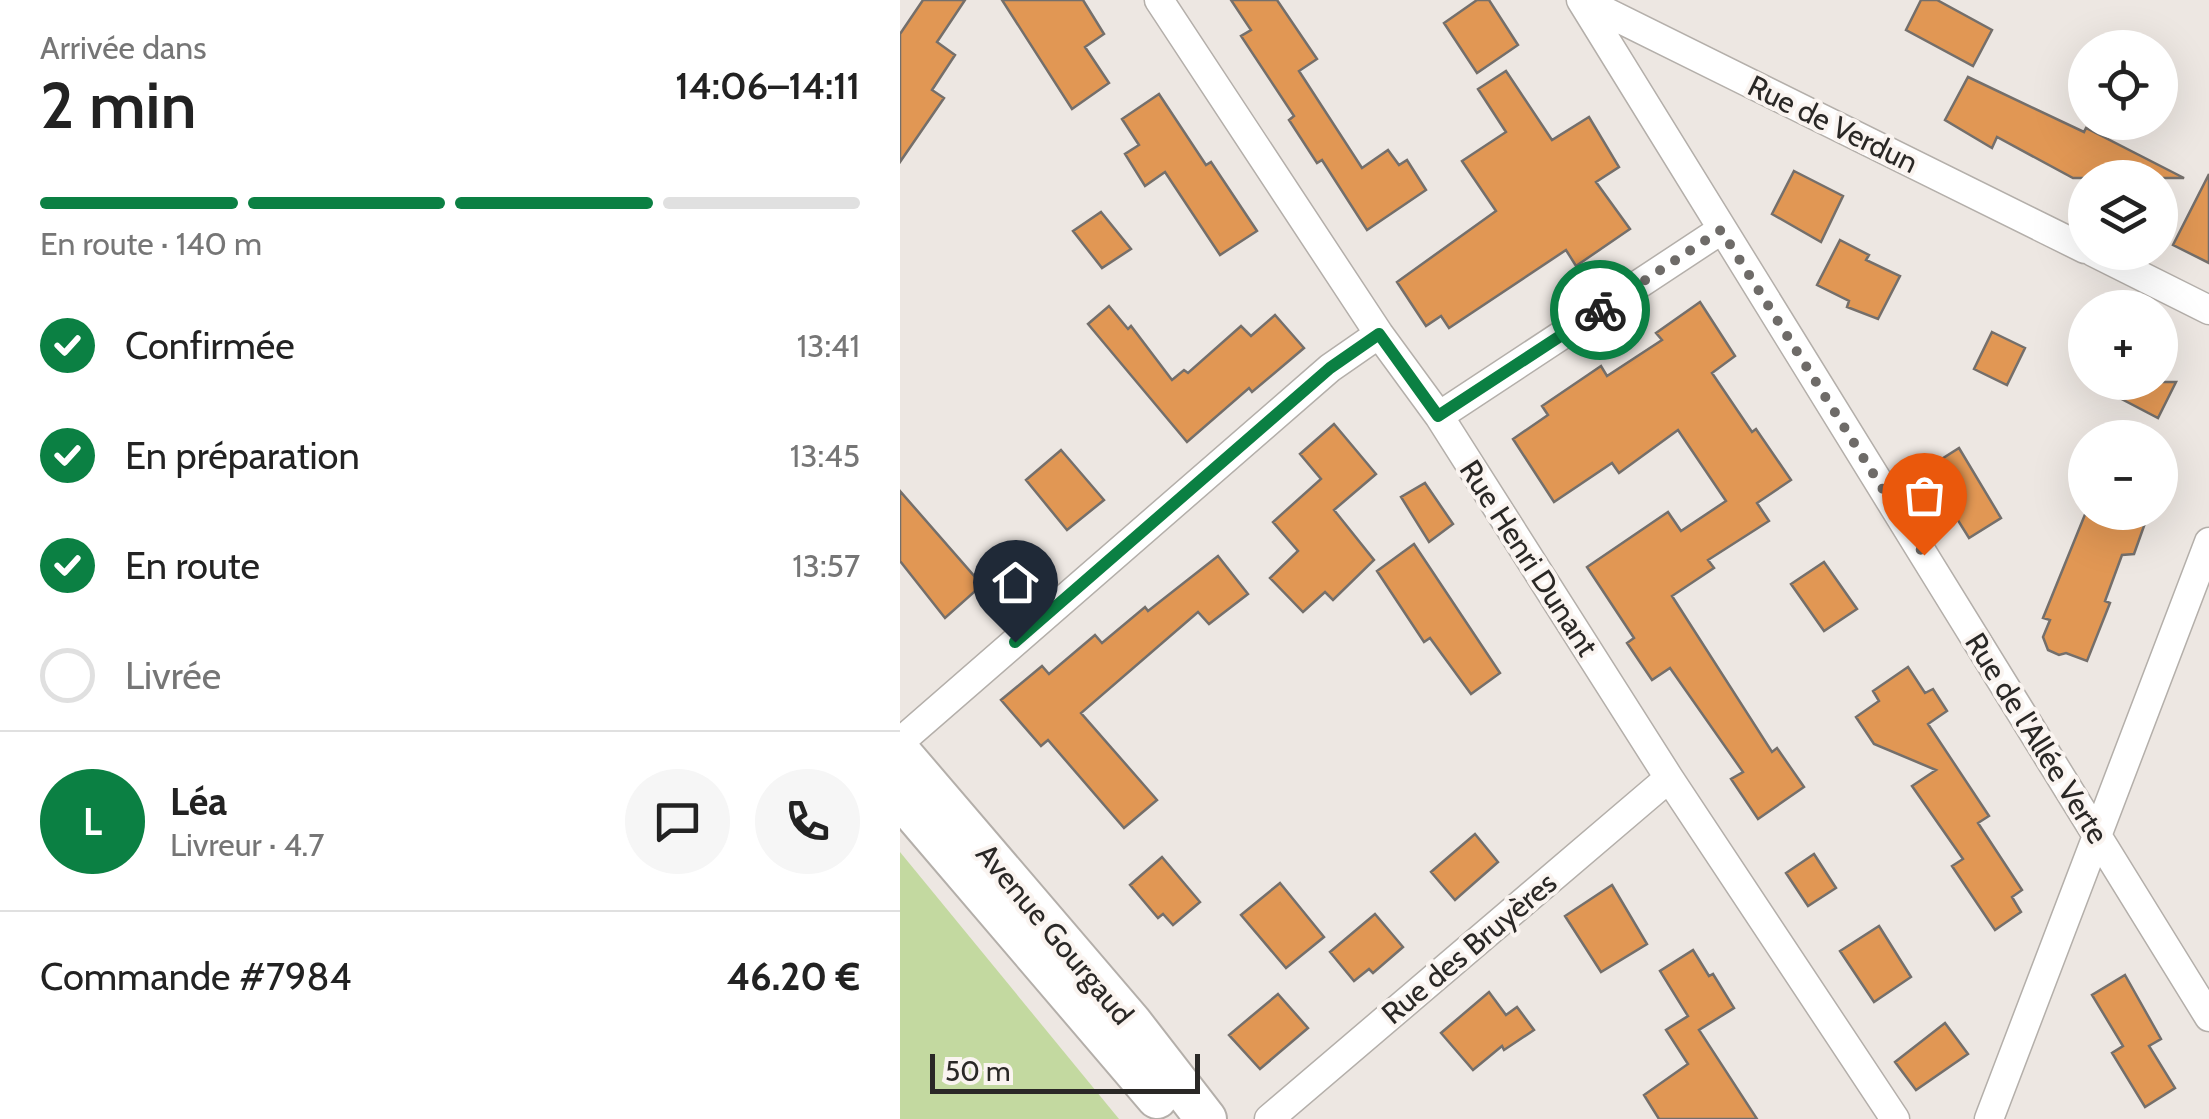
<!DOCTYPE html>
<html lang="fr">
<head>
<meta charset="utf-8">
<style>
	body { margin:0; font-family:Cabin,sans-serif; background:#f6f6f6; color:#222; height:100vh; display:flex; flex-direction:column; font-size:38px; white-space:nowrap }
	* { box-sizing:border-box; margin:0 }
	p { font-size:32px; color:#767676 }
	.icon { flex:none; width:55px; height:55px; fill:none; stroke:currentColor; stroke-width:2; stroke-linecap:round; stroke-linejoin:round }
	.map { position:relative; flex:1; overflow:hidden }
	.panel { display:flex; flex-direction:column; background:#fff; width:900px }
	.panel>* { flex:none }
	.controls { position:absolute; left:1168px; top:30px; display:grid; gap:20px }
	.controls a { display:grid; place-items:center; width:110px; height:110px; border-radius:50%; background:#fff; box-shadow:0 10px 40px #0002; font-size:50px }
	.scale { position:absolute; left:30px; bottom:25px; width:270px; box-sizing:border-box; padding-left:10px; border:5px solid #2a2826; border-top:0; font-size:28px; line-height:35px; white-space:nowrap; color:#2a2826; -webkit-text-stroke:8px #faf4f0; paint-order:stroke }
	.pin { position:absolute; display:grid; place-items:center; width:85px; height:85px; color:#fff; margin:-102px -42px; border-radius:50% 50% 50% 0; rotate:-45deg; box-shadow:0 0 10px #0007 }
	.pin .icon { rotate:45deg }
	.courier { position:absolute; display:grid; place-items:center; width:100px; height:100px; margin:-50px; border:8px solid #0b8043; border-radius:50%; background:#fff; color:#222; box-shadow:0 2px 12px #0007 }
	.head em { font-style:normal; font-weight:600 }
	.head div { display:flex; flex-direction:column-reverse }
	.head { display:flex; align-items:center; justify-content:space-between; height:170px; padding:0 40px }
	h1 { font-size:65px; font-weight:600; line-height:75px }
	.bar { display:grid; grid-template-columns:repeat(4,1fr); gap:15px 10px; align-content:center; height:120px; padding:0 40px }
	.bar i { height:12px; border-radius:8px; background:#e0e0e0 }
	.bar .current { background:#0b8043 }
	.bar p { grid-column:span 4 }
	.line { display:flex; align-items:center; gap:25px; padding:0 40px; border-top:2px solid #e0e0e0 }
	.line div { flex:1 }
	.round { display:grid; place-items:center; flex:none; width:105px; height:105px; border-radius:52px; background:#f6f6f6 }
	ol { padding:0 40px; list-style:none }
	li { display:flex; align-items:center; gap:30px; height:110px }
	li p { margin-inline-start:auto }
	li .icon { padding:10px; border-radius:50%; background:#0b8043; color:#fff; stroke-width:4 }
	li:last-child { color:#767676 }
	li i { width:55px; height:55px; border:5px solid #e0e0e0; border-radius:50% }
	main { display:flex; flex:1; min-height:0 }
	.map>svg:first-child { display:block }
</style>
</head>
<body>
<main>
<section class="panel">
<div class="head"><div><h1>2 min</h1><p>Arrivée dans</p></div><em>14:06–14:11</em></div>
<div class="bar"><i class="current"></i><i class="current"></i><i class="current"></i><i></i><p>En route · 140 m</p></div>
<ol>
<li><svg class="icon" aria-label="check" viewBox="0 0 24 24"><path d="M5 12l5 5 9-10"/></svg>Confirmée<p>13:41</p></li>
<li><svg class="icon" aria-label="check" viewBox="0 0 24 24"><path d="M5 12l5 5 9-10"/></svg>En préparation<p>13:45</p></li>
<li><svg class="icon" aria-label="check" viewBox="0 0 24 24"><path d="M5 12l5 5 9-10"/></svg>En route<p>13:57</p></li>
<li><i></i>Livrée</li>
</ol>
<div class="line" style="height:180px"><b class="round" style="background:#0b8043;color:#fff">L</b><div><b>Léa</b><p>Livreur · 4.7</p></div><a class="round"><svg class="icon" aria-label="chat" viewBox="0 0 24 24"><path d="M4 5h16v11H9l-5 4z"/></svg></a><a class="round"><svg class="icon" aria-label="phone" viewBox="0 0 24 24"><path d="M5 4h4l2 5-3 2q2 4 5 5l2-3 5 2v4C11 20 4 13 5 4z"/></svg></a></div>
<div class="line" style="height:130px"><div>Commande #7984</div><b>46.20 €</b></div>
</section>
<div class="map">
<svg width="1309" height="1119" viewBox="0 0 1309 1119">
	<rect width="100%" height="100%" fill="#ede7e2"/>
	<path fill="#c3d9a0" d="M 0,852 L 219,1119 L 0,1119 Z"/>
	<path fill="#e19754" stroke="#746f6b" stroke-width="2.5" d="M 23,0 L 65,0 L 37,42 L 55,55 L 32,90 L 44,98 L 0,162 L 0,34 Z
		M 102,0 L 183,0 L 204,34 L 185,47 L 209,83 L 172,109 Z
		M 331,0 L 377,0 L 417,59 L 399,71 L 462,168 L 488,150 L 499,165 L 507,160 L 526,190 L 467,230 L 422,160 L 417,163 L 389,120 L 394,116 L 341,36 L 351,30 Z
		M 577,0 L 589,0 L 618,45 L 577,73 L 544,23 Z
		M 1021,0 L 1037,0 L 1092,30 L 1073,66 L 1006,30 Z
		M 606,71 L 652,140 L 689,117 L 719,167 L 696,182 L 730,229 L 676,266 L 666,250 L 549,328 L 541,316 L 526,326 L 497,282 L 596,211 L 562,161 L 606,132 L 578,89 Z
		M 1068,77 L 1184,132 L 1186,128 L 1284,178 L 1173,178 L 1097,137 L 1092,148 L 1045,120 Z
		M 259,94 L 306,165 L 311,162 L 357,231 L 320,255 L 265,172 L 245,186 L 225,154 L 239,145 L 222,119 Z
		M 894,171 L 943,196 L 921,242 L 872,214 Z
		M 1309,174 L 1309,263 L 1273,245 Z
		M 201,212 L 231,249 L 202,268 L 173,231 Z
		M 940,240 L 969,255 L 966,260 L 1000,276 L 978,319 L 947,307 L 949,301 L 917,285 Z
		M 800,302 L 835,356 L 812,373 L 852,432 L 856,429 L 891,480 L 857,503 L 869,521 L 808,560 L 814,568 L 772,596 L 872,752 L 877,748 L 904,787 L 858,819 L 831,779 L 843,772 L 770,668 L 752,680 L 727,643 L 734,638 L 687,567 L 768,512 L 781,531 L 826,501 L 778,430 L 719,473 L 712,463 L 654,502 L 613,439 L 648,415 L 642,406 L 701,366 L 707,376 L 762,340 L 756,333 Z
		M 209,306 L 228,329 L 231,326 L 272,380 L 284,370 L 288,373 L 341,326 L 351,336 L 375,315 L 404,348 L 352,392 L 349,388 L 287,442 L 188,324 Z
		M 1092,332 L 1125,348 L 1107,385 L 1074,369 Z
		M 1189,382 L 1276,382 L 1258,418 Z
		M 434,424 L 476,474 L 434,510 L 474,560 L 433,600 L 425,592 L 403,612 L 370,578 L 398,551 L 373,522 L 421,479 L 400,454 Z
		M 1059,448 L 1101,518 L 1069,538 L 1026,469 Z
		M 161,450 L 204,500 L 167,530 L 126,480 Z
		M 525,483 L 553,524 L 529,542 L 501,497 Z
		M 0,491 L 82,585 L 45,618 L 0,561 Z
		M 1186,512 L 1249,512 L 1234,554 L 1222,555 L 1205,601 L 1210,603 L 1187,661 L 1166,653 L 1159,655 L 1148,650 L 1143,637 L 1150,620 L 1143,618 Z
		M 514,544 L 600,673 L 571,694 L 530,638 L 524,642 L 477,571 Z
		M 318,556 L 348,594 L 309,624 L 298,612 L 181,713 L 257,800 L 224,828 L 148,740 L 141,746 L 101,700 L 142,666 L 149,674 L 195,635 L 202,643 L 245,607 L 248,611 Z
		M 924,562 L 957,609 L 924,631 L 891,584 Z
		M 1008,667 L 1025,693 L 1033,689 L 1047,711 L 1028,724 L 1089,816 L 1078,823 L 1122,890 L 1112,897 L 1121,912 L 1095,930 L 1052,866 L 1063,859 L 1012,786 L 1036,770 L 974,744 L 956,717 L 979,701 L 973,691 Z
		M 575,834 L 598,862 L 555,900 L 531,872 Z
		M 914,854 L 936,888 L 908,906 L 886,873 Z
		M 262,857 L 300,902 L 273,925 L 263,914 L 258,918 L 230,885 Z
		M 380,883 L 424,937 L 386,968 L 341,915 Z
		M 712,885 L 747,944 L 701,972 L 665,916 Z
		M 475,914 L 503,947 L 473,973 L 469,969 L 454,981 L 430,952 Z
		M 979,926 L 1011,977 L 974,1002 L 940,951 Z
		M 793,950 L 809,976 L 813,974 L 834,1008 L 799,1030 L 857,1119 L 759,1119 L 744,1095 L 788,1064 L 766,1030 L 788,1016 L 760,971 Z
		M 1225,975 L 1261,1039 L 1249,1046 L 1275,1088 L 1245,1107 L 1212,1053 L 1223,1046 L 1192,995 Z
		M 589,992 L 606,1015 L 617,1007 L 634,1030 L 604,1050 L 602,1046 L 573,1070 L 541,1033 Z
		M 378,994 L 408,1028 L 360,1069 L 329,1035 Z
		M 1045,1023 L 1068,1054 L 1016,1090 L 995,1062 Z"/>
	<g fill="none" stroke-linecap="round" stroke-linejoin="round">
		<g stroke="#b4afaa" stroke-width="31">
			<path id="minor" d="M 259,0 L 479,334 L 539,416 L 769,778 L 995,1119
				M 681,0 L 1309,1017
				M 682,0 L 1185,249
				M 1193,252 L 1309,310
				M 539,416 L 821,230
				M 0,742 L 430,368 L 479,334
				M 369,1119 L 769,778
				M 1089,1119 L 1309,542"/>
		</g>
		<g stroke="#b4afaa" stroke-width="44">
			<path id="secondary" d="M 0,752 L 231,1022 L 306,1119
				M 0,797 L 257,1098"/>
		</g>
		<use href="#minor" stroke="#fff" stroke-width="28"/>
		<use href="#secondary" stroke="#fff" stroke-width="40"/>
	</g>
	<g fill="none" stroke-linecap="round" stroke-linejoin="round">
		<path stroke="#6e6b68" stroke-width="10" stroke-dasharray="0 18" d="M 700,310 L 821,230 L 1024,555"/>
		<path stroke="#0b8043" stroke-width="12" d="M 115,642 L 430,368 L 479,334 L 538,416 L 700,310"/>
	</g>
	<g text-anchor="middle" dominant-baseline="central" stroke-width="8" stroke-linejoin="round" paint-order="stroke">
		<g font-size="30" fill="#2a2826" stroke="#faf4f0">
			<text transform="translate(933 124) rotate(26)">Rue de Verdun</text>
			<text transform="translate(629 558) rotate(57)">Rue Henri Dunant</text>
			<text transform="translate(1137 738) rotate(58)">Rue de l'Allée Verte</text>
			<text transform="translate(155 934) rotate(50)">Avenue Gourgaud</text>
			<text transform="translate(569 948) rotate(-40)">Rue des Bruyères</text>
		</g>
	</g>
</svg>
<div class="controls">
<a><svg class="icon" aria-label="locate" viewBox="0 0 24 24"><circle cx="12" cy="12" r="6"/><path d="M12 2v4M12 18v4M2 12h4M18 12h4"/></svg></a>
<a><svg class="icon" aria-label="layers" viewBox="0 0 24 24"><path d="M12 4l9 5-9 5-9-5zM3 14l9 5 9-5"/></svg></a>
<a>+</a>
<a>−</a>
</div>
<div class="scale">50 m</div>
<div class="pin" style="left:1024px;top:555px;background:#ea580c"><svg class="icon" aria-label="bag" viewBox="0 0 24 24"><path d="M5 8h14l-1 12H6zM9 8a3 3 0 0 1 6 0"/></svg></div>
<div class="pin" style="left:115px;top:642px;background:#1f2937"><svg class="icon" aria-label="home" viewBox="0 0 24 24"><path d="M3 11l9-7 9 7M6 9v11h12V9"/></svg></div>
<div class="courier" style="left:700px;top:310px"><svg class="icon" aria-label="bike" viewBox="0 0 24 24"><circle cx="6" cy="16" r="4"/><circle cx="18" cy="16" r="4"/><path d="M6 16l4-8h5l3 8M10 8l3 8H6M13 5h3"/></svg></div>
</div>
</main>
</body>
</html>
